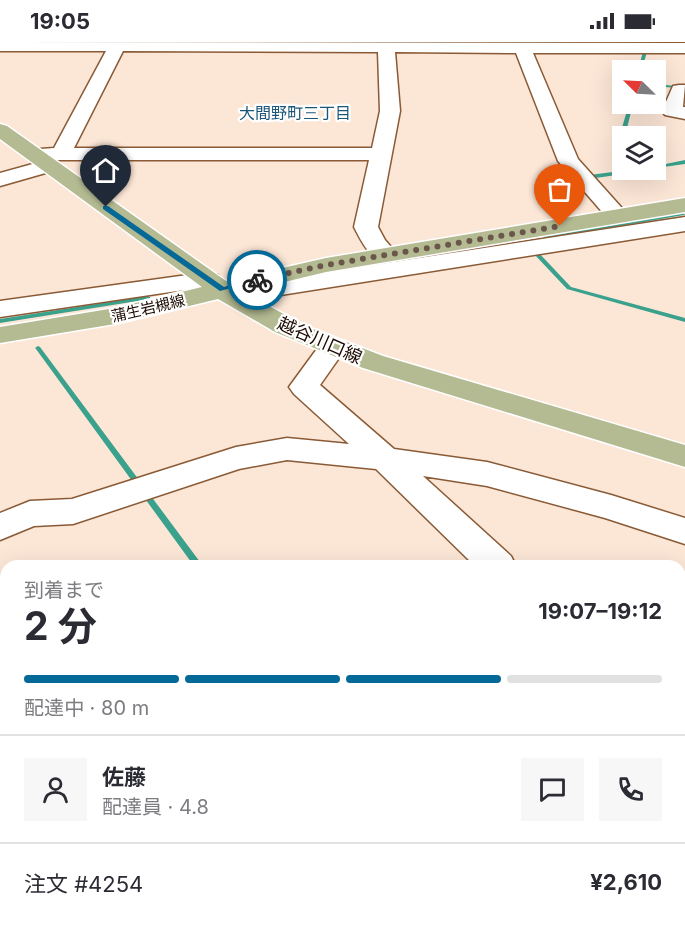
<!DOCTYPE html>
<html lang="ja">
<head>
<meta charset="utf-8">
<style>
	body { margin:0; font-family:Inter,"Noto Sans JP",sans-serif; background:#f7f7f7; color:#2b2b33; height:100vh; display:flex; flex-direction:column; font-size:22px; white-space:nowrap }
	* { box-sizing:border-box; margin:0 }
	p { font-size:20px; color:#7c7c81 }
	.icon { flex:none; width:33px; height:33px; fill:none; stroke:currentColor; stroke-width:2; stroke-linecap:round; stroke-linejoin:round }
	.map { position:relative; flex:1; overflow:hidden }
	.side { position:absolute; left:0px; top:518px; width:686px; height:374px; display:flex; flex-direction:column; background:#fff; border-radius:18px 18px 0 0; box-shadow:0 6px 24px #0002 }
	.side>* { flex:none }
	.needle { width:39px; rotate:294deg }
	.fabs { position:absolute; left:612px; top:18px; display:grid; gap:12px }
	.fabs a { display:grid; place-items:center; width:54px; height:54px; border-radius:0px; background:#fff; box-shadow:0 6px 24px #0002; font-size:30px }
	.pin { position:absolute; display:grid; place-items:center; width:51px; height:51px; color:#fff; margin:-62px -26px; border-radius:50% 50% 50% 0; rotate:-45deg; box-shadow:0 0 6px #0007 }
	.pin .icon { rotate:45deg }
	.courier { position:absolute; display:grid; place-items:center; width:60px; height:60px; margin:-30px; border:4px solid #046997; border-radius:50%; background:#fff; color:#222; box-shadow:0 2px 8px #0007 }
	.overview em { font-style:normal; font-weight:700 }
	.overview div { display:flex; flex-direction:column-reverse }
	.overview { display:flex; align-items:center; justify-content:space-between; height:102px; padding:0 24px }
	h1 { font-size:39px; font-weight:700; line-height:45px }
	.bar { display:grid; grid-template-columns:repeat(4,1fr); gap:9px 6px; align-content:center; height:72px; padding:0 24px }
	.bar i { height:8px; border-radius:4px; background:#e1e1e2 }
	.bar .current { background:#046997 }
	.bar p { grid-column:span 4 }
	.line { display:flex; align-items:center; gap:15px; padding:0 24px; border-top:2px solid #e1e1e2 }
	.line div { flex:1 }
	.round { display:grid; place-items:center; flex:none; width:63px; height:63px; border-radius:0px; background:#f7f7f7 }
	.status { display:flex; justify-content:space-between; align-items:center; height:42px; padding:0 30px; background:#fff; direction:ltr }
	.status svg { height:16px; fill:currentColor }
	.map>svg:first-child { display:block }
</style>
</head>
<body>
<div class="status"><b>19:05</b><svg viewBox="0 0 49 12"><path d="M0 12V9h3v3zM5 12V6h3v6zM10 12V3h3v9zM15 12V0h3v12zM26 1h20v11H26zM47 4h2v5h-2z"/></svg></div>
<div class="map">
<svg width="685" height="890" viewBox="0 0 685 890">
	<rect width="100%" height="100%" fill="#fce6d6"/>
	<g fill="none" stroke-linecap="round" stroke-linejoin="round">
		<path fill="#3aa18d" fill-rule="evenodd" d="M 647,1 L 649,2 L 642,28 L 638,28 L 645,2 Z
			M 656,42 L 685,45 L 685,47 L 656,44 Z
			M 629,62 L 633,62 L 625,94 L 622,94 L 622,100 L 621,101 L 618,99 Z
			M 685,118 L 685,122 L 656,126 L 656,124 Z
			M 629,128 L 640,128 L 637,130 L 589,137 L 586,135 L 589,133 Z
			M 682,170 L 685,172 L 684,173 L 546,197 L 543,195 L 546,193 Z
			M 536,209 L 538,210 L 571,245 L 685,276 L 685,280 L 567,247 L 534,212 L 533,211 Z
			M 148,254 L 150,255 L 150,257 L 0,281 L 0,277 Z
			M 38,304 L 40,305 L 203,524 L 194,524 L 36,307 L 35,306 Z
			M 465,885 L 479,885 L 481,890 L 467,890 Z"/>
		<g stroke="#895a35" stroke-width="3">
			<path id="minor" d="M 0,0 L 685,1 L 685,11 L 533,11 L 578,117 L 629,174 L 626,179 L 618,181 L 610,179 L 558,119 L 516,11 L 395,10 L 400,69 L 378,185 L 385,198 L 398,213 L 395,218 C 372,224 363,202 354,185 L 369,118 L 51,118 L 56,120 L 60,124 L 56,128 L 0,144 L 0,131 L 47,118 L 27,116 L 24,112 L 27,108 L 54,106 L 106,9 L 0,9 ZM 123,9 L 378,10 L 380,69 L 372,106 L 74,106 Z
				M 679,43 L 685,43 L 683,65 L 685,65 L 685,77 L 665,73 L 662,69 L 673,44 Z
				M 685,175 L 685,189 L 231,261 L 222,258 L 218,253 L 222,248 L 231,245 Z
				M 209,230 L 218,233 L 222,238 L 218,243 L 0,275 L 0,259 Z
				M 332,298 L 342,300 L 346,306 L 320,343 L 394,407 L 487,420 L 611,453 L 685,476 L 685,502 L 605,476 L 487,444 L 423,434 L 511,514 L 516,524 L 475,524 L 376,427 L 287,418 L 239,427 L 73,482 L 34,484 L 0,498 L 0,471 L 30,459 L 72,457 L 236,405 L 287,396 L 349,402 L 294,352 L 289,345 L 322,300 Z
				M 680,676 L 685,677 L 685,720 L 680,718 Z
				M 0,721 L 6,723 L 6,777 L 0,774 Z
				M 40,885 L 90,885 L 92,890 L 42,890 Z"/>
		</g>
		<g stroke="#fff" stroke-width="3">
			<path id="major" d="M 0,82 L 7,84 L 226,239 L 326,216 L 685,156 L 685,170 L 326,230 L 243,250 L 308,285 L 383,314 L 685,403 L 685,425 L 363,326 L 275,290 L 218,257 L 115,282 L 0,301 L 0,285 L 115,266 L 202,245 L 0,97 Z"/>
		</g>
		<use href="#minor" fill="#fff" fill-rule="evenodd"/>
		<use href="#major" fill="#b4bb92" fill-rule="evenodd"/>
	</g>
	<path fill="#046997" d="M 103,164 L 108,164 L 224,245 L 257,235 L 261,238 L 220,249 L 103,167 Z"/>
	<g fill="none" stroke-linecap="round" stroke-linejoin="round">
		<path stroke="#6a564b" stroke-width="6" stroke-dasharray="0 10.8" d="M 257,238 L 326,223 L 560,184"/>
	</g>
	<g text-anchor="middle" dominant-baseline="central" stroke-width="4.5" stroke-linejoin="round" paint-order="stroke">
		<g font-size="15" fill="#1b0900" stroke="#fff">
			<text transform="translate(148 266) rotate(-13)">蒲生岩槻線</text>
		</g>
		<g font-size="16" fill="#1c5677" stroke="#fff">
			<text x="295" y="71">大間野町三丁目</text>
		</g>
		<g font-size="18" fill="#1b0900" stroke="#fff">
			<text transform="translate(320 298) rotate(24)">越谷川口線</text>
		</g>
	</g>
</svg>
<div class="fabs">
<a><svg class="needle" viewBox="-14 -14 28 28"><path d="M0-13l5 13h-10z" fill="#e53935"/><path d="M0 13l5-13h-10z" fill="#7c7c81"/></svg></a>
<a><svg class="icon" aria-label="layers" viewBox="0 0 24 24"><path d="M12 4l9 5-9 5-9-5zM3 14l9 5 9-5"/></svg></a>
</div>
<div class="pin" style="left:560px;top:184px;background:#ea580c"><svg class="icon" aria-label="bag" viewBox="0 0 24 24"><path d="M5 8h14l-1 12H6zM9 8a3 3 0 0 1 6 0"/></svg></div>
<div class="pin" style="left:106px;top:165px;background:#1f2937"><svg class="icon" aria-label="home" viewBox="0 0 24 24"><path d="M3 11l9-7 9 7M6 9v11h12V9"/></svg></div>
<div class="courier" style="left:257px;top:238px"><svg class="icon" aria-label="bike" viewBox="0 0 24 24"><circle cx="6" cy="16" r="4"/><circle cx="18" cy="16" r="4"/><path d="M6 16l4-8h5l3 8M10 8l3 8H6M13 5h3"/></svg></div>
<section class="side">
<div class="overview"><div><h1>2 分</h1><p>到着まで</p></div><em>19:07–19:12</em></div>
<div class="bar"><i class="current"></i><i class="current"></i><i class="current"></i><i></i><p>配達中 · 80 m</p></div>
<div class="line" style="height:108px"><a class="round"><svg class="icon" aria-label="person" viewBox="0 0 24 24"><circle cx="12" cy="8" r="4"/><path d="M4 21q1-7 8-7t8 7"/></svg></a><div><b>佐藤</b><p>配達員 · 4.8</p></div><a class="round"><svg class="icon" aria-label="chat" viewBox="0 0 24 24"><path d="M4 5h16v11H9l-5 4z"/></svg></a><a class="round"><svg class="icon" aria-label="phone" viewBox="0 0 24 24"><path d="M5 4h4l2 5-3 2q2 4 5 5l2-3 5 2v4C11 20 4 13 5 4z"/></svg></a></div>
<div class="line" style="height:78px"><div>注文 #4254</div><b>¥2,610</b></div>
</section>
</div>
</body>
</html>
